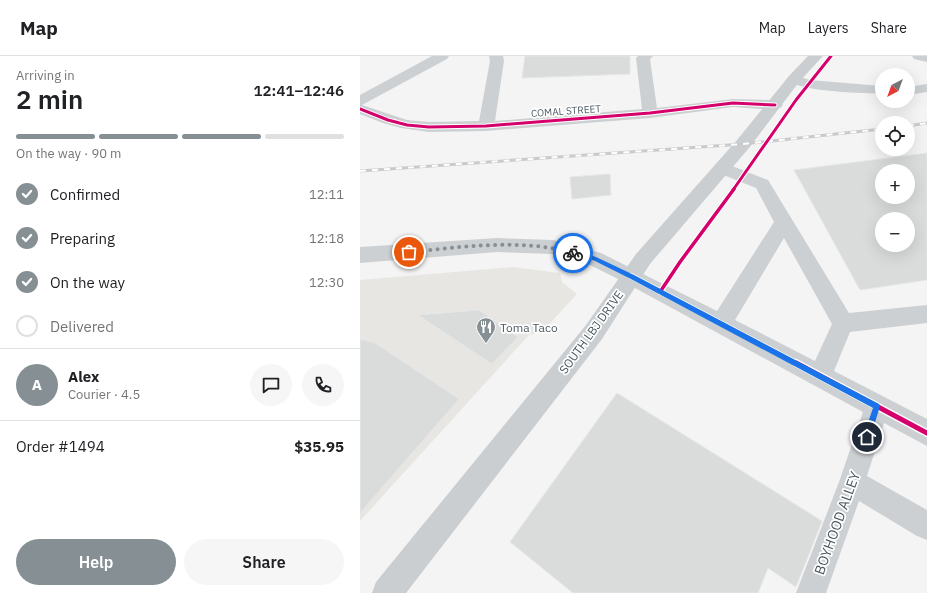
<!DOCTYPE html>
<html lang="en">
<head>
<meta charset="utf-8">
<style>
	body { margin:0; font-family:"IBM Plex Sans",sans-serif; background:#f6f6f6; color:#202124; height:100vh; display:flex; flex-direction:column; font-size:15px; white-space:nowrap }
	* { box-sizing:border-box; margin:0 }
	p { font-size:13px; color:#757577 }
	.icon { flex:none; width:22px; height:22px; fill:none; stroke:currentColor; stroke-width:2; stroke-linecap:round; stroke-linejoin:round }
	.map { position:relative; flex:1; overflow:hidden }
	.sheet { display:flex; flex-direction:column; background:#fff; width:360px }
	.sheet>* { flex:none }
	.needle { width:26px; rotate:221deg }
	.buttons { position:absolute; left:515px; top:12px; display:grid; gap:8px }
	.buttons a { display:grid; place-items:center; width:40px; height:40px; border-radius:50%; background:#fff; box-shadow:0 4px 16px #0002; font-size:20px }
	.pin { position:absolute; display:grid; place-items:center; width:34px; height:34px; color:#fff; margin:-17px; border:2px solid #fff; border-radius:50%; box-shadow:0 1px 4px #0007 }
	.courier { position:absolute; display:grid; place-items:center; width:40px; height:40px; margin:-20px; border:3px solid #1a73e8; border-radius:50%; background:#fff; color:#222; box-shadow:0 1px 5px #0007 }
	.summary em { font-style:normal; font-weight:600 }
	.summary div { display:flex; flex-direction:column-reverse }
	.summary { display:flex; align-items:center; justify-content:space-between; height:68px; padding:0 16px }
	h1 { font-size:26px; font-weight:600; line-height:30px }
	.bar { display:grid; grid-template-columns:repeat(4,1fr); gap:6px 4px; align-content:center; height:48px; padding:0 16px }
	.bar i { height:5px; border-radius:3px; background:#e0e0e0 }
	.bar .selected { background:#858f94 }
	.bar p { grid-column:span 4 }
	.line { display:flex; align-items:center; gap:10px; padding:0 16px; border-top:1px solid #e0e0e0 }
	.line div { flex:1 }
	.round { display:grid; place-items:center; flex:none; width:42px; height:42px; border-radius:21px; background:#f6f6f6 }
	ol { padding:0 16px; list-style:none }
	li { display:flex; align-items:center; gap:12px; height:44px }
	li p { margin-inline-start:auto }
	li .icon { padding:4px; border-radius:50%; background:#858f94; color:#fff; stroke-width:4 }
	li:last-child { color:#757577 }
	li i { width:22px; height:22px; border:2px solid #e0e0e0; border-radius:50% }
	.cta { display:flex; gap:8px; margin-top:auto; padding:8px 16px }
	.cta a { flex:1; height:46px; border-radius:24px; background:#858f94; color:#fff; font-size:16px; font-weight:600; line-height:46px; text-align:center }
	.cta a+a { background:#f6f6f6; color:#202124 }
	header { display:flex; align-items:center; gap:24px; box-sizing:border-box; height:56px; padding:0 20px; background:#fff; border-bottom:1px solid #e0e0e0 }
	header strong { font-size:19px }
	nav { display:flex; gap:22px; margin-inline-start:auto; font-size:14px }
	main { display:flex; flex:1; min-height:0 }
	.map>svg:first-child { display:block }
</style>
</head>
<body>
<header>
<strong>Map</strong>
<nav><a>Map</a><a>Layers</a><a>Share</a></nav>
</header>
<main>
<section class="sheet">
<div class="summary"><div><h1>2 min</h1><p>Arriving in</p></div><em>12:41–12:46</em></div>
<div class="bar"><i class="selected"></i><i class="selected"></i><i class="selected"></i><i></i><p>On the way · 90 m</p></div>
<ol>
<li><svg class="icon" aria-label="check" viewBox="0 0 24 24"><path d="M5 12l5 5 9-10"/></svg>Confirmed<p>12:11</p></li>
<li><svg class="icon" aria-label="check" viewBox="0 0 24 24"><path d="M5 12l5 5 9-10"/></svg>Preparing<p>12:18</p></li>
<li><svg class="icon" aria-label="check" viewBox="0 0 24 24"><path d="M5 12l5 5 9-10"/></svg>On the way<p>12:30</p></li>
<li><i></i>Delivered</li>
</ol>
<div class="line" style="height:72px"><b class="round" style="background:#858f94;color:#fff">A</b><div><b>Alex</b><p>Courier · 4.5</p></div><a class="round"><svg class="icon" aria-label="chat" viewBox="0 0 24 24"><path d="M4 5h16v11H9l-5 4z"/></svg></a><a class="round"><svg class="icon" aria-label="phone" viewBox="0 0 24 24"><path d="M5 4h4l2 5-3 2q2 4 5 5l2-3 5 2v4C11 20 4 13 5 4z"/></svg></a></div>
<div class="line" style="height:52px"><div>Order #1494</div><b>$35.95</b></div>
<div class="cta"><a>Help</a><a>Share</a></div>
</section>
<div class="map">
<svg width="567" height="537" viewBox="0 0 567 537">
	<rect width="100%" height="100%" fill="#f4f4f4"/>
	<path fill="#e7e6e3" d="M 153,211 L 200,217 L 202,226 L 217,238 L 182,276 L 169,279 L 0,465 L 0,224 Z"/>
	<path fill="#dadcdc" stroke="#e5e6e7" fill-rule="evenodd" d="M 165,0 L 270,0 L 270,18 L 162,22 Z
		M 567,97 L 567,224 L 500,234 L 434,114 ZM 522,115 L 548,115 L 548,141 L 522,141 ZM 522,163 L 548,163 L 548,189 L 522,189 Z
		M 250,118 L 251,139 L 212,143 L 210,121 Z
		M 119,254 L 158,281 L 132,308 L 58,259 Z
		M 0,283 L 15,287 L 99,343 L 0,457 Z
		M 257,337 L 462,465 L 436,531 L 408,512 L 398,537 L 213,537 L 150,486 Z"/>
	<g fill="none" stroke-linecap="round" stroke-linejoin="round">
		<path fill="#cdd0d2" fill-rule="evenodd" d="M 72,0 L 89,0 L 87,3 L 2,49 L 47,64 L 69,66 L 119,65 L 130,5 L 129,0 L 143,0 L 144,5 L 135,65 L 282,53 L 276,2 L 278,0 L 293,0 L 290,3 L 297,52 L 373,43 L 415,44 L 420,46 L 423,49 L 420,52 L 415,54 L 373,51 L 290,62 L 126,75 L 69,76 L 41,72 L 23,67 L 0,58 L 0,39 Z
			M 552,0 L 567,0 L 567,6 L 554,3 Z
			M 434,19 L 450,24 L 522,30 L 522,38 C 505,37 436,36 427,23 L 429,20 Z
			M 567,28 L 567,36 L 548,39 L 548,31 Z
			M 362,106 L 408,124 L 489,257 L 567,249 L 567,267 L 490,276 L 474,315 L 567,363 L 567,390 L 524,367 L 507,420 L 567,454 L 567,484 L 557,480 L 499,445 L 466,537 L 436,537 L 479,426 L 503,356 L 264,226 L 228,208 L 193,198 L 137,196 L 0,207 L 0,191 L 137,182 L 193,184 L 241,197 L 357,255 L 414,166 L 396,132 L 356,116 L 353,112 L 356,108 ZM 424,182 L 472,268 L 455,305 L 375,264 Z"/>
		<path fill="#caced0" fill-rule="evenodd" d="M 448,0 L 463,0 L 439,26 L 389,92 L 290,208 L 242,283 L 46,537 L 12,537 L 16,526 L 226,269 L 276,198 L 377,84 L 429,20 Z"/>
		<g stroke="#c9cacc" stroke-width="3">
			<path id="rail" d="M 548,70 L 567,67
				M 0,115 L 383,88 L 522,73"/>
		</g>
		<use href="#rail" stroke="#fff" stroke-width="2" stroke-dasharray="6" stroke-linecap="butt"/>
		<g stroke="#fff" stroke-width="5">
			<path id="cycleway-far2" d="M 0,53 L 28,64 L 47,69 L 69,71 L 126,70 L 290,57 L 373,47 L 415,49
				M 373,134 L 436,44 L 471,0"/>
		</g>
		<g stroke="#fff" stroke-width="6">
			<path id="cycleway-far1" d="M 271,220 L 438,308
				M 300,236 L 320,206 L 374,133"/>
		</g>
		<g stroke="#fff" stroke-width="8">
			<path id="cycleway" d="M 436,307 L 567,377"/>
		</g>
		<use href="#cycleway-far2" stroke="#d6006c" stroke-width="3"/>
		<use href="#cycleway-far1" stroke="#d6006c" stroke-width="3.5"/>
		<use href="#cycleway" stroke="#d6006c" stroke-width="5"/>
	</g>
	<path fill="#1a73e8" d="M 213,194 L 236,201 L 274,219 L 519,348 L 520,350 L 510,383 L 504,383 L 503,381 L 513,352 L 269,222 L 233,204 L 211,198 L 210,197 Z"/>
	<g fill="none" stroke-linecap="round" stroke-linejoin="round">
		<path stroke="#858f94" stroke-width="4" stroke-dasharray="0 7.2" d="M 49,196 C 103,191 160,182 213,197"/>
	</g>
	<defs>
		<g id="restaurant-pin" transform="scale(1)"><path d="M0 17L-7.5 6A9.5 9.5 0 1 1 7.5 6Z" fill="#858f94" stroke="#fff"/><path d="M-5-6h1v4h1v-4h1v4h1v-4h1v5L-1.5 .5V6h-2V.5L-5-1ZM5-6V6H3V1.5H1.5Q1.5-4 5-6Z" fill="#fff"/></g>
	</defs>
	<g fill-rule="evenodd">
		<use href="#restaurant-pin" x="126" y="271"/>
	</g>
	<g text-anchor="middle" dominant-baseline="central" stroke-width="3.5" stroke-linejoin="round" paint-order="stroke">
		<g font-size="10" fill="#495861" stroke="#fff">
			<text transform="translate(206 55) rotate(-4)">COMAL STREET</text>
		</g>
		<g font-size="12" fill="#495861" stroke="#fff" text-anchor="start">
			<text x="140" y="271">Toma Taco</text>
		</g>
		<g font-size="12" fill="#495861" stroke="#fff">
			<text transform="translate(231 276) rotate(-54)">SOUTH LBJ DRIVE</text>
		</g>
		<g font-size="14" fill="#495861" stroke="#fff">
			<text transform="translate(477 467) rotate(-70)">BOYHOOD ALLEY</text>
		</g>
	</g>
</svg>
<div class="buttons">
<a><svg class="needle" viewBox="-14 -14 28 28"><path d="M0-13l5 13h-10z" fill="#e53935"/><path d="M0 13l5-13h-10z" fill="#757577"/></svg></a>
<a><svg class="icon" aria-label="locate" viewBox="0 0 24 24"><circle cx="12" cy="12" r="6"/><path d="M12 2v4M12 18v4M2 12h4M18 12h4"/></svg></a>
<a>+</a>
<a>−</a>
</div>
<div class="pin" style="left:49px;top:196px;background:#ea580c"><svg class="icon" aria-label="bag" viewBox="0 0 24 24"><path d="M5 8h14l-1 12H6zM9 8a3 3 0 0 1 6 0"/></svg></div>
<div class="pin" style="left:507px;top:381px;background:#1f2937"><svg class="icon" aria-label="home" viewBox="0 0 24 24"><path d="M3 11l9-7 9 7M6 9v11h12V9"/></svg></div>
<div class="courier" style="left:213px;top:197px"><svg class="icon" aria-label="bike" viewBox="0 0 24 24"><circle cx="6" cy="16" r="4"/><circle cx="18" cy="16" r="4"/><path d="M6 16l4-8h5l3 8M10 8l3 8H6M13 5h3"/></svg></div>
</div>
</main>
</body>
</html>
